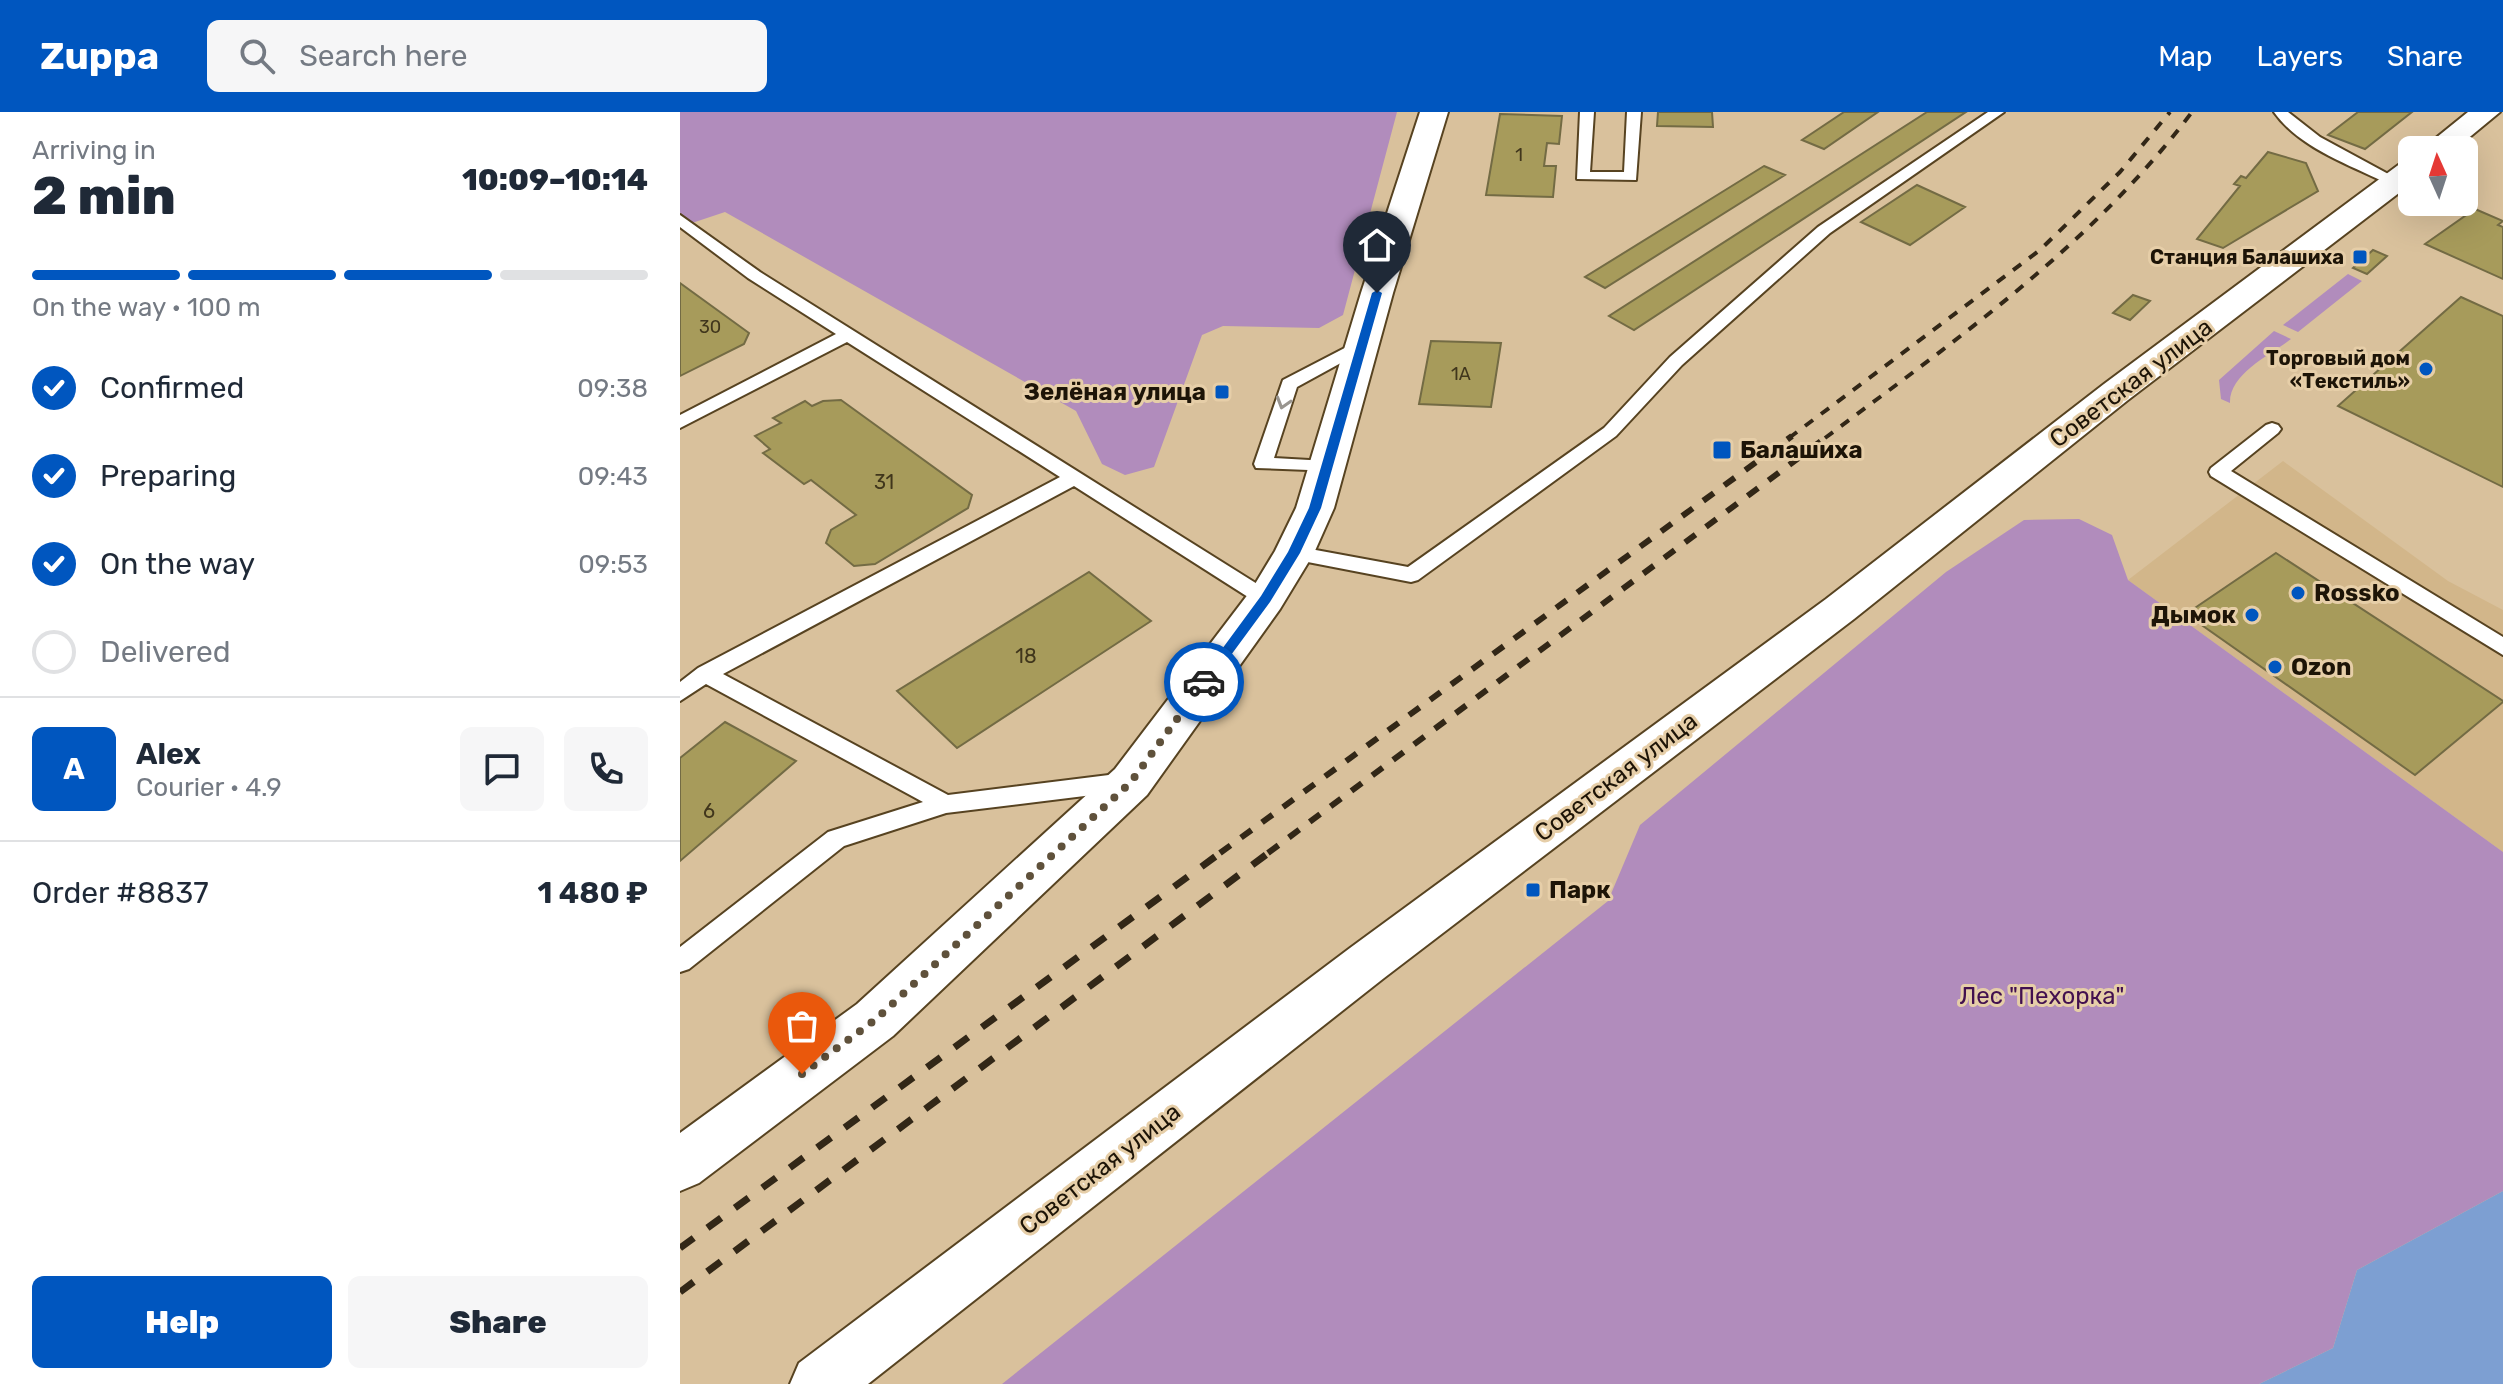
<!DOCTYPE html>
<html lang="en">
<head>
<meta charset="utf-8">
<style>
	body { margin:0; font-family:Rubik,sans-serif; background:#f6f6f7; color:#1f2937; height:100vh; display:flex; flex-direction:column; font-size:30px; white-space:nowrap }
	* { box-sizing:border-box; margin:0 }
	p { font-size:26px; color:#747a83 }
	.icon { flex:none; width:44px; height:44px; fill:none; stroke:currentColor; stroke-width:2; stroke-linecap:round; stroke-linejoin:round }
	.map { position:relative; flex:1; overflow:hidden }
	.sheet { display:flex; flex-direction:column; background:#fff; width:680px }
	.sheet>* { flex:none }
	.needle { width:52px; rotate:357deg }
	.tools { position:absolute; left:1718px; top:24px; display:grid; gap:16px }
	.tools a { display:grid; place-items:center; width:80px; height:80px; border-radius:12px; background:#fff; box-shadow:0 8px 32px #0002; font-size:40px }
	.pin { position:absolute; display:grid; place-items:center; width:68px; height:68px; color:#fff; margin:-82px -34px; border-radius:50% 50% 50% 0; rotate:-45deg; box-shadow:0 0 8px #0007 }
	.pin .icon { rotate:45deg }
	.courier { position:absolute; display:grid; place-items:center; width:80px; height:80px; margin:-40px; border:6px solid #0056bf; border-radius:50%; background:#fff; color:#222; box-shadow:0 2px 10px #0007 }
	.head em { font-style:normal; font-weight:800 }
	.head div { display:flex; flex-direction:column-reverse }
	.head { display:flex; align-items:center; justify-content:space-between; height:136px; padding:0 32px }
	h1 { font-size:52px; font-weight:800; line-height:60px }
	.bar { display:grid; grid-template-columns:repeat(4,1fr); gap:12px 8px; align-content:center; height:96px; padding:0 32px }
	.bar i { height:10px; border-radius:6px; background:#e0e1e3 }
	.bar .current { background:#0056bf }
	.bar p { grid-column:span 4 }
	.line { display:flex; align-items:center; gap:20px; padding:0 32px; border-top:2px solid #e0e1e3 }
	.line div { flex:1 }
	.round { display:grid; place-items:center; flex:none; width:84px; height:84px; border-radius:12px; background:#f6f6f7 }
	ol { padding:0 32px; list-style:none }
	li { display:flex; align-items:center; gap:24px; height:88px }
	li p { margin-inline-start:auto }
	li .icon { padding:8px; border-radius:50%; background:#0056bf; color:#fff; stroke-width:4 }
	li:last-child { color:#747a83 }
	li i { width:44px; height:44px; border:4px solid #e0e1e3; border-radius:50% }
	.cta { display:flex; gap:16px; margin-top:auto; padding:16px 32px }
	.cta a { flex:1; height:92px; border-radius:12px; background:#0056bf; color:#fff; font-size:32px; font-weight:800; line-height:92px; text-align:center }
	.cta a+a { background:#f6f6f7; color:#1f2937 }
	header { display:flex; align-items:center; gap:48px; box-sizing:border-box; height:112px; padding:0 40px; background:#0056bf; color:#fff }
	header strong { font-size:38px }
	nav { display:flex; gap:44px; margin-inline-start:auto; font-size:28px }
	.search { width:560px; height:72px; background:#f6f6f7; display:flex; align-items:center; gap:20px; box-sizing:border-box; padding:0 28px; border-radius:12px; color:#747a83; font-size:30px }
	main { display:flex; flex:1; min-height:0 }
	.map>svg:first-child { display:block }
</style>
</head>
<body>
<header>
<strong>Zuppa</strong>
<div class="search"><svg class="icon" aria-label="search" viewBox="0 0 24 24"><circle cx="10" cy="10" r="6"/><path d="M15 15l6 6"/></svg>Search here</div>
<nav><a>Map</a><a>Layers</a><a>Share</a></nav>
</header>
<main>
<section class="sheet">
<div class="head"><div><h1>2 min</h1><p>Arriving in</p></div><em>10:09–10:14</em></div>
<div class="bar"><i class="current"></i><i class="current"></i><i class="current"></i><i></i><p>On the way · 100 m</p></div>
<ol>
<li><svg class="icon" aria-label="check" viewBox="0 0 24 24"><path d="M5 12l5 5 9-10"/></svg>Confirmed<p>09:38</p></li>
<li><svg class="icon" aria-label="check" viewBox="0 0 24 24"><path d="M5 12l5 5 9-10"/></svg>Preparing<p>09:43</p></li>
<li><svg class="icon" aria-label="check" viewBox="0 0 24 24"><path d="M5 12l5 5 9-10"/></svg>On the way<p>09:53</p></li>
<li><i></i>Delivered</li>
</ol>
<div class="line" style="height:144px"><b class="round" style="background:#0056bf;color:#fff">A</b><div><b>Alex</b><p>Courier · 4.9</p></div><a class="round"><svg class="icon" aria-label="chat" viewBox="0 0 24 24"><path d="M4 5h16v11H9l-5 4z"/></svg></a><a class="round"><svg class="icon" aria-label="phone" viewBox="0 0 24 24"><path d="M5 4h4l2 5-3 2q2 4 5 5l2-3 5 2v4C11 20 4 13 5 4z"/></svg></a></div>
<div class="line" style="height:104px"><div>Order #8837</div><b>1 480 ₽</b></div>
<div class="cta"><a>Help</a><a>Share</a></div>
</section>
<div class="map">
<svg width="1823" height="1272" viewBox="0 0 1823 1272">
	<rect width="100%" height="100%" fill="#d9c19c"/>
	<path fill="#d2b68a" d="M 1603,349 L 1768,469 L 1823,498 L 1823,740 L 1448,468 Z"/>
	<path fill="#b18cbc" d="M 0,0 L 717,0 L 663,203 L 639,216 L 543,214 L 522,223 L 474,355 L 445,363 L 422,352 L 396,299 L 45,100 L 0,115 Z
		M 1668,162 L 1682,169 L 1618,220 L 1603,213 Z
		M 1594,219 L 1611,227 C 1590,243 1549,262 1550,291 L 1541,287 L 1539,268 Z
		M 1399,407 L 1432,423 L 1448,468 L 1823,740 L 1823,1079 L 1677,1158 L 1653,1236 L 1579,1272 L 322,1272 L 928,789 L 960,713 L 1266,460 L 1344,408 Z"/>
	<path fill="#7d9fd2" d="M 1823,1079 L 1823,1272 L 1579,1272 L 1653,1236 L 1677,1158 Z"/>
	<path fill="#a79b5b" stroke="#736b44" stroke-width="2" d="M 978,0 L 1032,0 L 1033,15 L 977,14 Z
		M 1164,0 L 1198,0 L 1144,37 L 1122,28 Z
		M 1247,0 L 1286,0 L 954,218 L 929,204 Z
		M 1678,0 L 1732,0 L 1685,37 L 1648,23 Z
		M 820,2 L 882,4 L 879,32 L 867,31 L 864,54 L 876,54 L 873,85 L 806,83 Z
		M 1588,40 L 1626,51 L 1638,79 L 1543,136 L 1517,127 L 1560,74 L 1554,72 L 1561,64 L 1566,66 Z
		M 1084,54 L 1105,63 L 925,176 L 905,165 Z
		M 1237,73 L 1285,95 L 1230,133 L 1181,110 Z
		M 1795,97 L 1823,109 L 1818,113 L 1823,115 L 1823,167 L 1745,132 Z
		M 1693,138 L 1707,144 L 1687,162 L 1673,156 Z
		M 0,171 L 69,221 L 64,232 L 0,264 Z
		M 1453,183 L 1470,189 L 1450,208 L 1433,201 Z
		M 1781,185 L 1823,204 L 1823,375 L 1658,294 Z
		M 751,229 L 821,231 L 811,295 L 739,292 Z
		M 161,288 L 292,383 L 288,396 L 195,452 L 174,454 L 146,431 L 151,418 L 176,403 L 131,368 L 124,372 L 83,341 L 90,337 L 75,324 L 101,311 L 93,306 L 125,289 L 132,294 L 143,289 Z
		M 1596,441 L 1823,589 L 1823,590 L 1735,663 L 1506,502 Z
		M 409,460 L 471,509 L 277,636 L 217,579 Z
		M 45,610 L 116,649 L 0,749 L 0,646 Z"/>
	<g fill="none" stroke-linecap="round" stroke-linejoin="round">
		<g stroke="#574321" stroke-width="4">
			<path id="service" d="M 900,0 L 914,0 L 910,60 L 944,60 L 947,0 L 961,0 L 956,68 L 897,67 Z
				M 1308,0 L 1324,0 L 1150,121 L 1002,253 L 936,324 L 738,468 L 731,470 L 607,446 L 604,441 L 607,436 L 614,434 L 728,455 L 924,316 L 990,245 L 1138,115 Z
				M 1594,0 L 1608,0 L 1640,25 L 1723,70 L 1715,75 L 1710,73 C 1671,53 1620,37 1594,0 Z
				M 0,103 L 80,160 L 593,482 L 596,487 L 593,492 L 579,492 L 394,374 L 43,562 L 268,683 L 445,661 L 453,664 L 456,670 L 453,676 L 445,679 L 266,701 L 164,734 L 9,857 L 0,860 L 0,835 L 148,720 L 243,690 L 26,572 L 0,589 L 0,570 L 18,556 L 380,365 L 167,230 L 0,316 L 0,303 L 156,222 L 68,166 L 0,115 Z
				M 684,226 L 690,227 L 693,231 L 690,235 L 617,275 L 594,346 L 647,349 L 656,355 L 654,359 L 576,356 L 574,352 L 603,268 Z
				M 1592,311 L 1598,313 L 1601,317 L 1598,321 L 1551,359 L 1823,525 L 1823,543 L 1531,364 L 1529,360 L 1531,356 L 1586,313 Z"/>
		</g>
		<g stroke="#574321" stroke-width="4">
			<path id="minor" d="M 740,0 L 768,0 L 713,181 L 654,396 L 634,441 L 600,497 L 467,683 L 213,924 L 19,1071 L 0,1079 L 0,1021 L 177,892 L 435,657 L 572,477 L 595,439 L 616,396 L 681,181 Z"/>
		</g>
		<g stroke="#574321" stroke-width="4">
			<path id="primary" d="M 1788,0 L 1820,0 L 1774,38 L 1741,38 Z
				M 1732,48 L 1732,71 L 1448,288 L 1174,507 L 704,866 L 188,1272 L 110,1272 L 119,1251 L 670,836 L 1146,487 L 1424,272 L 1721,51 Z"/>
		</g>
		<use href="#service" fill="#fff" fill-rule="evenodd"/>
		<use href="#minor" fill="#fff" fill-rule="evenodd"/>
		<use href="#primary" fill="#fff" fill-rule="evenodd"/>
		<path stroke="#322717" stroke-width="4" stroke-dasharray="10 10" stroke-linecap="butt" d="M 1109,326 L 1360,138 L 1440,60 L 1490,0
			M 1145,326 C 1276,228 1413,132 1512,0"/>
		<path stroke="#322717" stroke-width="6" stroke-dasharray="13 13" stroke-linecap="butt" d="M 540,741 L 1112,324
			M 588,741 L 1148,324"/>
		<path stroke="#322717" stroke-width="7" stroke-dasharray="17 17" stroke-linecap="butt" d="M 0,1136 L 543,739
			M 0,1180 L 591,739"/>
	</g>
	<defs><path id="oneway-chevron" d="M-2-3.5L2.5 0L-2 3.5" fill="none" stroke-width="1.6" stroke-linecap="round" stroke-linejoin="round" transform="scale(2)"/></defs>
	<use stroke="#99958f" href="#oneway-chevron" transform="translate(603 291) rotate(107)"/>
	<path fill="#0056bf" d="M 697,178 L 702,181 L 641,396 L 620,441 L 590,490 L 529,573 L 520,573 L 520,567 L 581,484 L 608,440 L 629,396 L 692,181 Z"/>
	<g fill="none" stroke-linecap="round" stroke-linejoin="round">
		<path stroke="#5f513b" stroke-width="8" stroke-dasharray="0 14.4" d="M 122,962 L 195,908 L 451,670 L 524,570"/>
	</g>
	<g fill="#0056bf" stroke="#e6cea8" stroke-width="3">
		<rect x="1672" y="137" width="16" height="16" rx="4"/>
		<circle cx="1746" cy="257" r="8"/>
		<rect x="534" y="272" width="16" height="16" rx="4"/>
		<rect x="1032" y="328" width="20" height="20" rx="4"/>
		<circle cx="1618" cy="481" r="8"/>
		<circle cx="1572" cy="503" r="8"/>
		<circle cx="1595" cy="555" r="8"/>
		<rect x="845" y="770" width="16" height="16" rx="4"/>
	</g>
	<g text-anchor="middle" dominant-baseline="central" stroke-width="6" stroke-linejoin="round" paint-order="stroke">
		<g font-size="18" fill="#40361c">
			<text x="839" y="43">1</text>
			<text x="30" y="215">30</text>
			<text x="781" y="262">1А</text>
		</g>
		<g font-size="20" font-weight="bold" fill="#1d1407" stroke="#e6cea8" text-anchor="end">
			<text x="1664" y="145">Станция Балашиха</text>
			<text x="1730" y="246">Торговый дом<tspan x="1730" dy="23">«Текстиль»</tspan></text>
		</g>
		<g font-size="20" fill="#40361c">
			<text x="204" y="370">31</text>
			<text x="346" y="544">18</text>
			<text x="29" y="699">6</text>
		</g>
		<g font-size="24" fill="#1d1407" stroke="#e6cea8">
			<text transform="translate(1451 271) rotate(-37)">Советская улица</text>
			<text transform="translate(936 665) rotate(-37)">Советская улица</text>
			<text transform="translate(420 1057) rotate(-38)">Советская улица</text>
		</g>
		<g font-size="24" font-weight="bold" fill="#1d1407" stroke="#e6cea8" text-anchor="start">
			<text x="526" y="280" text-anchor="end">Зелёная улица</text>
			<text x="1060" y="338">Балашиха</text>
			<text x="1634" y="481">Rossko</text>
			<text x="1556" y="503" text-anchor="end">Дымок</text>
			<text x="1611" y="555">Ozon</text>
			<text x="869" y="778">Парк</text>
		</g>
		<g font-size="24" fill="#42104f" stroke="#e6cea8">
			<text x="1362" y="884">Лес "Пехорка"</text>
		</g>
	</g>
</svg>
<div class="tools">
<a><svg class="needle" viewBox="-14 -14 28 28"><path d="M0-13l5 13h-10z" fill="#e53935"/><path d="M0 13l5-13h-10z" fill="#747a83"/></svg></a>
</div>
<div class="pin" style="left:122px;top:962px;background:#ea580c"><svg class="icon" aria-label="bag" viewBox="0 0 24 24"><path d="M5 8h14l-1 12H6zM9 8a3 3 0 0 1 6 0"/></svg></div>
<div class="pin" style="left:697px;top:181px;background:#1f2937"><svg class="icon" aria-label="home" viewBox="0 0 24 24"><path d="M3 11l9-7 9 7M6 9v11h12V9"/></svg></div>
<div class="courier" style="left:524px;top:570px"><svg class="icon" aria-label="car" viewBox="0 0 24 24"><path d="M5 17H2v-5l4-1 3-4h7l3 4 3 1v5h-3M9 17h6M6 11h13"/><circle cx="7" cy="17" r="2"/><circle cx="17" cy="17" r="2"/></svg></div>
</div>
</main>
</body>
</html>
